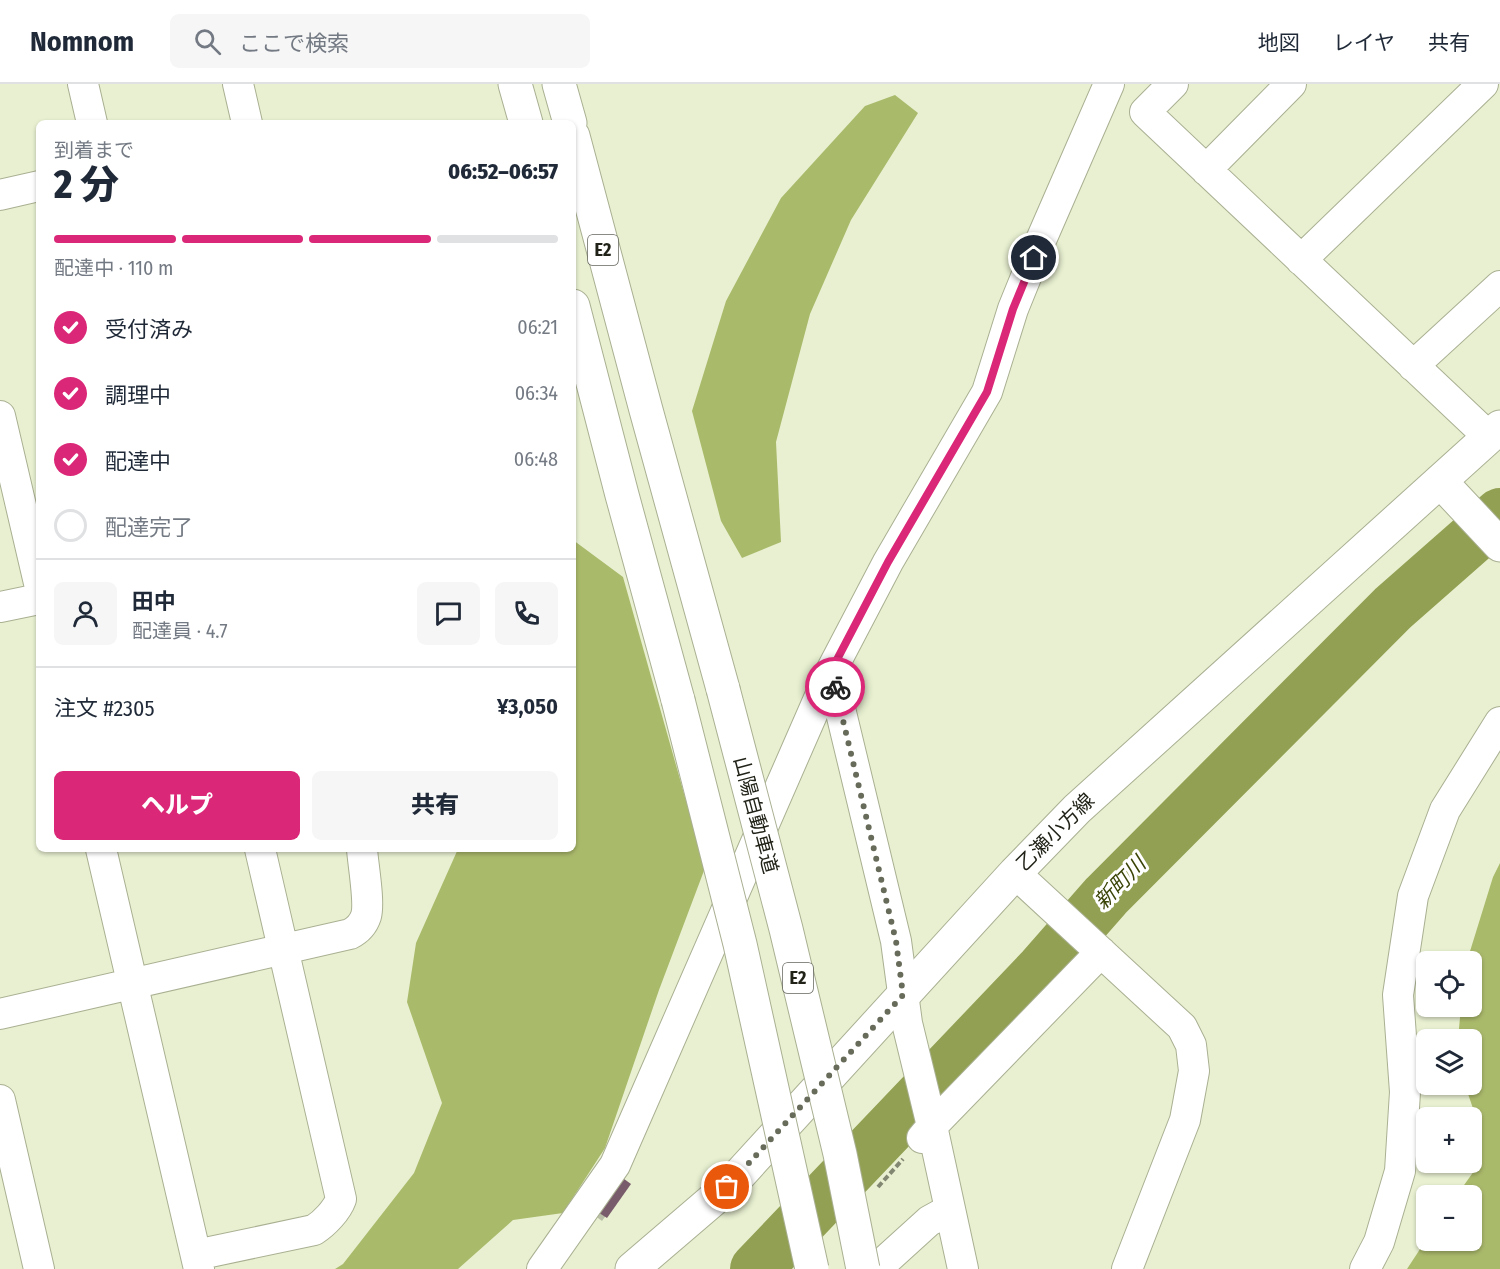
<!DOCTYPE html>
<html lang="ja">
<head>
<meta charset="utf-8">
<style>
	body { margin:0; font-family:"Fira Sans Condensed","Noto Sans JP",sans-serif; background:#f6f6f7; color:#1f2937; height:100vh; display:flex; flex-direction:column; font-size:22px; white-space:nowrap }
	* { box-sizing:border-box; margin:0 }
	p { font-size:20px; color:#747a83 }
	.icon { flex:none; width:33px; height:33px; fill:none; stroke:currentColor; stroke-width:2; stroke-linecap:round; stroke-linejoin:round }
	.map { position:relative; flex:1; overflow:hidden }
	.sheet { position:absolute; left:36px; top:36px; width:540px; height:732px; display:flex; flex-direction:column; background:#fff; border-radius:9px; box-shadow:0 2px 4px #0004 }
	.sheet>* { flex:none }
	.controls { position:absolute; left:1416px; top:867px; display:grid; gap:12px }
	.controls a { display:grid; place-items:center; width:66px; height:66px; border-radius:9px; background:#fff; box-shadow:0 2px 4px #0004; font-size:30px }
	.pin { position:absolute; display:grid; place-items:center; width:51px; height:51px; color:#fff; margin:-26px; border:3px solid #fff; border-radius:50%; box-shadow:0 2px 6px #0007 }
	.courier { position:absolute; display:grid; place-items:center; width:60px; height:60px; margin:-30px; border:4px solid #db2777; border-radius:50%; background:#fff; color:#222; box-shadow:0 2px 8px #0007 }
	.overview em { font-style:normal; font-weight:800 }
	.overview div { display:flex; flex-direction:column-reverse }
	.overview { display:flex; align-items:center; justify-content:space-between; height:102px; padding:0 18px }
	h1 { font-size:39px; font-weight:800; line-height:45px }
	.bar { display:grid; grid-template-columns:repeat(4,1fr); gap:9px 6px; align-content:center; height:72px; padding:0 18px }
	.bar i { height:8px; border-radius:4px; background:#e0e1e3 }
	.bar .current { background:#db2777 }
	.bar p { grid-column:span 4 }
	.line { display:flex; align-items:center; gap:15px; padding:0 18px; border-top:2px solid #e0e1e3 }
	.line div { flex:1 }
	.round { display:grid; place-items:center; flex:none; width:63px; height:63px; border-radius:9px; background:#f6f6f7 }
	ol { padding:0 18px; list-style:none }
	li { display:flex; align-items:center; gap:18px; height:66px }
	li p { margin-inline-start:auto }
	li .icon { padding:6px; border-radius:50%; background:#db2777; color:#fff; stroke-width:4 }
	li:last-child { color:#747a83 }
	li i { width:33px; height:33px; border:3px solid #e0e1e3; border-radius:50% }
	.cta { display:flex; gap:12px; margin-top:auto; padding:12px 18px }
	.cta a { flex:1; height:69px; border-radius:9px; background:#db2777; color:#fff; font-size:24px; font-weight:800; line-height:69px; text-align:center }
	.cta a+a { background:#f6f6f7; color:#1f2937 }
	header { display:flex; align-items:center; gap:36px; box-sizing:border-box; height:84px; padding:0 30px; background:#fff; border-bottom:2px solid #e0e1e3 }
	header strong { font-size:28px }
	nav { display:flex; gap:33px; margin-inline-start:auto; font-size:21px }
	.search { width:420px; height:54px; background:#f6f6f7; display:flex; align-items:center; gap:15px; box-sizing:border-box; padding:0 21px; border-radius:9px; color:#747a83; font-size:22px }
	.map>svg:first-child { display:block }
</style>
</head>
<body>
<header>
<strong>Nomnom</strong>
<div class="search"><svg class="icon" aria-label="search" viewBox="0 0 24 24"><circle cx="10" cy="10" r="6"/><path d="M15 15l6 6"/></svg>ここで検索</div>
<nav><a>地図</a><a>レイヤ</a><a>共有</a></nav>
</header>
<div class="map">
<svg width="1500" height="1185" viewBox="0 0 1500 1185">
	<rect width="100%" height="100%" fill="#e8f0d1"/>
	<path fill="#aaba6b" d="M 895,11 L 918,29 L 851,136 L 810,230 L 776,358 L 781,458 L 742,474 L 721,437 L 692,327 L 726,217 L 781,114 L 865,22 Z
		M 573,456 L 623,493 L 705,784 L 659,906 L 605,1064 L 563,1129 L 513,1136 L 458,1185 L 335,1185 L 343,1180 L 414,1089 L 442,1019 L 407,918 L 416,859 L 458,765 L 573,765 Z
		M 1500,779 L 1500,1185 L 1407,1185 L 1426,1156 L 1472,1156 L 1472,1112 L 1457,1111 L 1479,1080 L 1480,1045 L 1465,1001 L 1472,1000 L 1472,956 L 1458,955 L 1461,923 L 1472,922 L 1472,878 L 1467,877 L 1493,793 Z"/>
	<path fill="#0003" d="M 629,1100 L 602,1137 L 594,1131 Z"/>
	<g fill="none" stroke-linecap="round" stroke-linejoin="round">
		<path stroke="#91a052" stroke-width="52" d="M 756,1185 L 1042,885 L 1106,812 L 1393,524 L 1500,430"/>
	</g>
	<path fill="#795c6b" d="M 620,1092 L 631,1100 L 607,1134 L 596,1127 Z"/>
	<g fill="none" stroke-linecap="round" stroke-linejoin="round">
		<g stroke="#a9b092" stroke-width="32">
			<path id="street" d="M 83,0 L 92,39
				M 238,0 L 247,39
				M 1173,0 L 1145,28 L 1489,353
				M 1206,86 L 1291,0
				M 0,111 L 39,102
				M 1301,176 L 1483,0
				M 1413,282 L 1500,202
				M 0,332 L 39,499
				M 0,523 L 39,515
				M 831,587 L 896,857 L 907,939 L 932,1042 L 963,1185
				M 101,765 L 199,1185
				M 1015,789 L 1182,943 L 1191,961 L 1194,987 L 1185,1036 L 1127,1185
				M 0,930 L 350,850 C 358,846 363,841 366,832 C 370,819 363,780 362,765
				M 0,1016 L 39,1185
				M 922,1054 L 932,1042 L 1101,868
				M 196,1171 L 314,1146 C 325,1139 337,1126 341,1115 L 260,765
				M 542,1185 L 615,1081 L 831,587 L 888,478 L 987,308 L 1013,225 L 1041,156 L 1109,0
				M 876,1185 L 929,1137 L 949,1126
				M 1365,1185 L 1379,1158 L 1400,1087 L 1405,1008 L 1398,911 L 1413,812 L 1445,726 L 1500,638"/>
		</g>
		<g stroke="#a9b092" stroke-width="35">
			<path id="secondary" d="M 1440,397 L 1500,461
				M 632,1185 L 729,1102 L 1015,789 L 1077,725 L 1500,343"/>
		</g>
		<g stroke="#a9b092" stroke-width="35">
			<path id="highway" d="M 515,0 L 526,39
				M 559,0 L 570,39
				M 573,52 L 646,326 L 723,605
				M 573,222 L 622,411 L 678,616"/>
		</g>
		<path stroke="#828772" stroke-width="4" stroke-dasharray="6 3" stroke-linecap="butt" d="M 878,1103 L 903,1075"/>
		<use href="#street" stroke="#fff" stroke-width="30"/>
		<use href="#secondary" stroke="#fff" stroke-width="33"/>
		<use href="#highway" stroke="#fff" stroke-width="33"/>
		<g stroke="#a9b092" stroke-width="35" stroke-linecap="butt">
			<path id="highway-bridge" d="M 723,605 L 786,845 L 840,1070 L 863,1185
				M 678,616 L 740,860 L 812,1185"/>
		</g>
		<use href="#highway-bridge" stroke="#fff" stroke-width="33"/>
	</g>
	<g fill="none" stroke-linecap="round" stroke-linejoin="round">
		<path stroke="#676b59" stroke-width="6" stroke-dasharray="0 10.8" d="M 727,1103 L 903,911 L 896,857 L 835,603"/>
		<path stroke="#db2777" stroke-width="8" d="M 835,603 L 831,587 L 888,478 L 987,308 L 1013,225 L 1034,174"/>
	</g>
	<g text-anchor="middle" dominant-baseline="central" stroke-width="6" stroke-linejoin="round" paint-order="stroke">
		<g fill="#fff" stroke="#64655d" stroke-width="1.5">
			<rect x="588" y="151" width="30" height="30" rx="4.5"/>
			<rect x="783" y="879" width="30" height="30" rx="4.5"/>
		</g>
		<g font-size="18" font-weight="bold" fill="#212318">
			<text x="603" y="166">E2</text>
			<text x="798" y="894">E2</text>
		</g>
		<g font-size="20" fill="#212318" stroke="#fff">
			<text transform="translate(756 731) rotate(75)">山陽自動車道</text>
			<text transform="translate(1055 748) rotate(-45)">乙瀬小方線</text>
		</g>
		<g font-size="21" font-style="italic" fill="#3b4407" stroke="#fff">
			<text transform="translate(1120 799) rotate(-46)">新町川</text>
		</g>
	</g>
</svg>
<div class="controls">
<a><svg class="icon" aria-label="locate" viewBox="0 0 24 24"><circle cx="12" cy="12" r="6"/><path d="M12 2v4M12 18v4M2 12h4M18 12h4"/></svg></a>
<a><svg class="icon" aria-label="layers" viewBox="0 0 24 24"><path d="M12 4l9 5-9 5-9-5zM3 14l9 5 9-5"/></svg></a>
<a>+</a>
<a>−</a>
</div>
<div class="pin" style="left:727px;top:1103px;background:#ea580c"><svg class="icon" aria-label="bag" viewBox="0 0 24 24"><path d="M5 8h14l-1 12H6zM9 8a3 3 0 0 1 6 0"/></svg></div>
<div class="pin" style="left:1034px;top:174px;background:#1f2937"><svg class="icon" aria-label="home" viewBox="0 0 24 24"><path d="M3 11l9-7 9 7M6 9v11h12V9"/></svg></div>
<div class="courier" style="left:835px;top:603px"><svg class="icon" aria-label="bike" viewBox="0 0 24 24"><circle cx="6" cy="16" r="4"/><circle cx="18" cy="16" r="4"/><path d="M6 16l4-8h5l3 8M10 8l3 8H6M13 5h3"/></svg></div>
<section class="sheet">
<div class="overview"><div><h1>2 分</h1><p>到着まで</p></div><em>06:52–06:57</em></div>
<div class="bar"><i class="current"></i><i class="current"></i><i class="current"></i><i></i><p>配達中 · 110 m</p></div>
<ol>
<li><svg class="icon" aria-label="check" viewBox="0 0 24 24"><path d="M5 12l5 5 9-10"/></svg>受付済み<p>06:21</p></li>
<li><svg class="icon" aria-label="check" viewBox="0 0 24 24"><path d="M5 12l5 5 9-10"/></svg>調理中<p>06:34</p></li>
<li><svg class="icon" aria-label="check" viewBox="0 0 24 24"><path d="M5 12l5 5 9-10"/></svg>配達中<p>06:48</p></li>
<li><i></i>配達完了</li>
</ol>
<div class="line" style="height:108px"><a class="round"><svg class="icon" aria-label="person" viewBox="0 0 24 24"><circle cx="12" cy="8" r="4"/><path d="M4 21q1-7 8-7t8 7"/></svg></a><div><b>田中</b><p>配達員 · 4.7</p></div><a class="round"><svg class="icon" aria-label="chat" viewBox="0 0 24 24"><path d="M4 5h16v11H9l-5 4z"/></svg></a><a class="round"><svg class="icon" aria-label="phone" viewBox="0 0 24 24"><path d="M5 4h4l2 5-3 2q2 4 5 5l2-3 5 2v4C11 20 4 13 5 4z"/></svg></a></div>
<div class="line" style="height:78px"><div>注文 #2305</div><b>¥3,050</b></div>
<div class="cta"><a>ヘルプ</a><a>共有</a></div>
</section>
</div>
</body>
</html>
